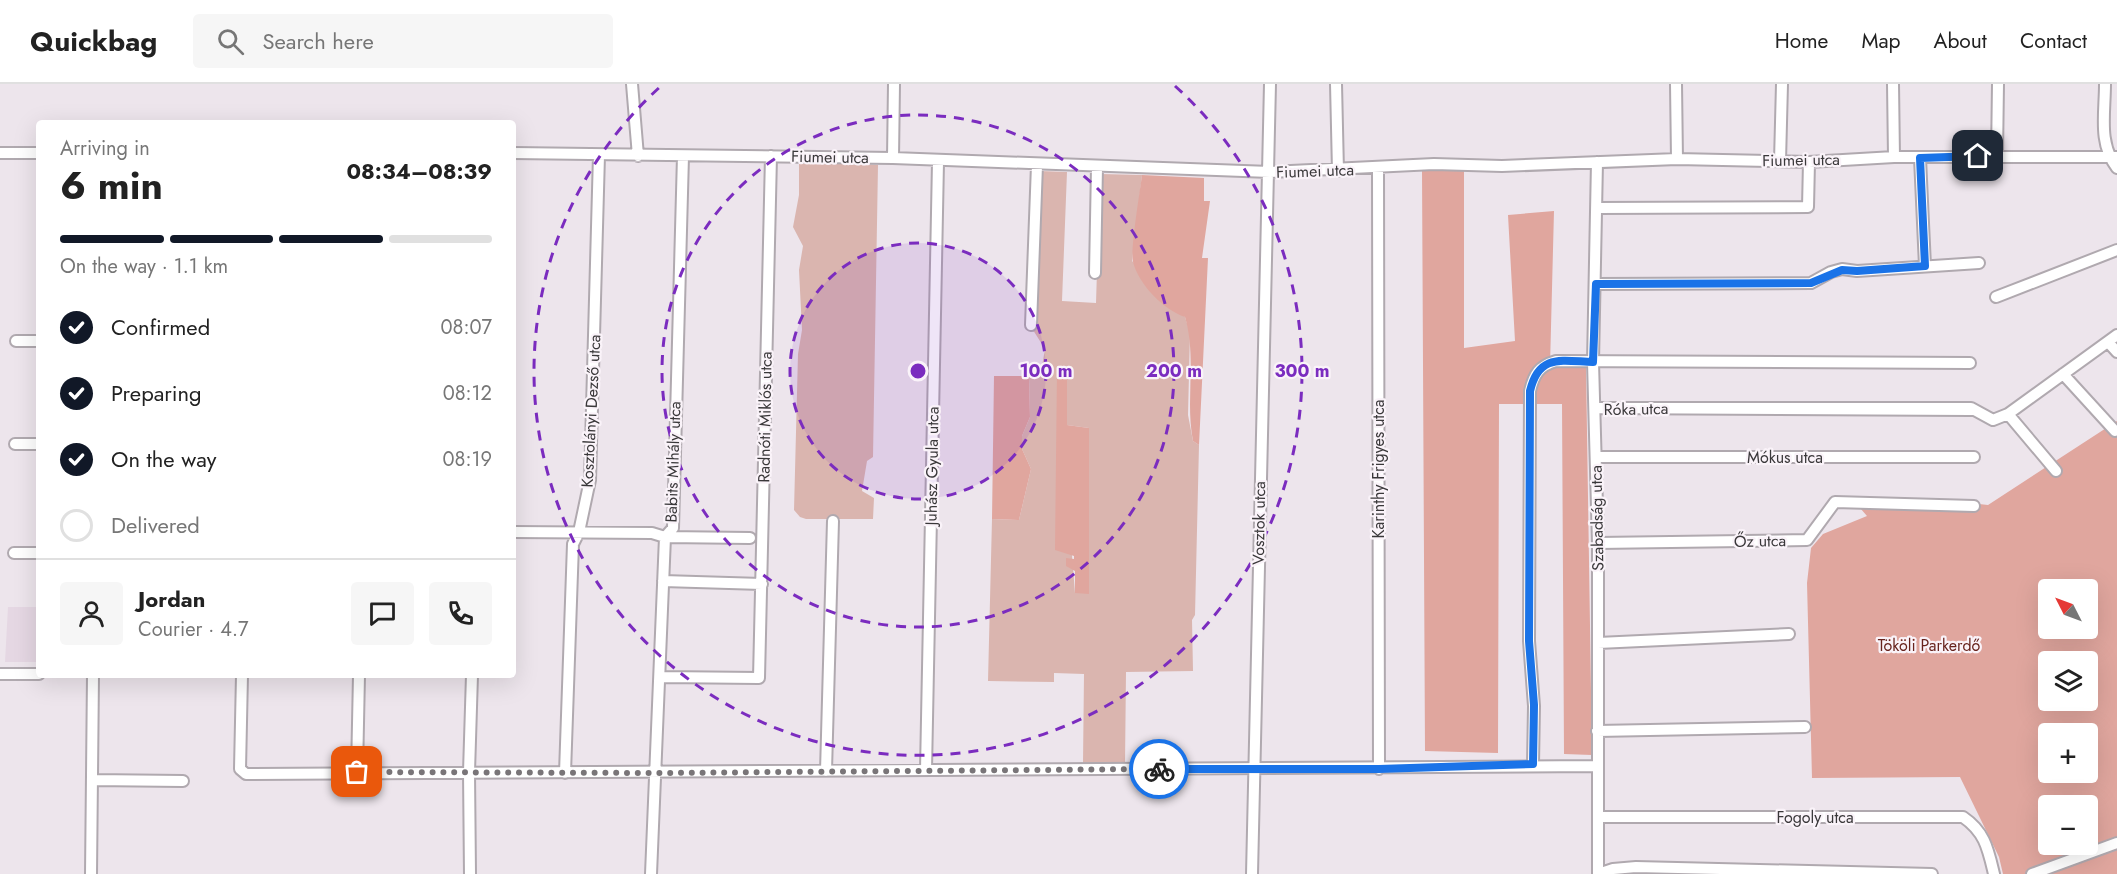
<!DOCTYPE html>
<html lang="en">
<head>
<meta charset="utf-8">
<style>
	body { margin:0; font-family:Jost,sans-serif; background:#f6f6f6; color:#222; height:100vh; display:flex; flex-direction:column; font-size:22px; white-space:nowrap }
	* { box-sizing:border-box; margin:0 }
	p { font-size:20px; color:#767676 }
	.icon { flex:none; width:33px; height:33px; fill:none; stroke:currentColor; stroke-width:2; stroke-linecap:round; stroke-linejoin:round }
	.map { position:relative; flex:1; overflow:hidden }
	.drawer { position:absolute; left:36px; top:36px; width:480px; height:558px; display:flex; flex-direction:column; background:#fff; border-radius:6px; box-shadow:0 6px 24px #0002 }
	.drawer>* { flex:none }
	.needle { width:39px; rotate:312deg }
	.tools { position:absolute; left:2038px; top:495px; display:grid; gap:12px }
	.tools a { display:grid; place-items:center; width:60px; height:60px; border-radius:6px; background:#fff; box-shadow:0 6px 24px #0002; font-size:30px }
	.pin { position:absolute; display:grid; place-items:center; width:51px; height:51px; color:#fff; margin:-26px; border-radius:12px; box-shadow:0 3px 9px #0006 }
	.courier { position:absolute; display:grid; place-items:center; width:60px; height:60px; margin:-30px; border:4px solid #1a73e8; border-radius:50%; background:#fff; color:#222; box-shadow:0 2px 8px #0007 }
	.summary em { font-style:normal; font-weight:700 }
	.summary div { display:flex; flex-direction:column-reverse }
	.summary { display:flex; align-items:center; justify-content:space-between; height:102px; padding:0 24px }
	h1 { font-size:39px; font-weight:700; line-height:45px }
	.bar { display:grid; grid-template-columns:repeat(4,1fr); gap:9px 6px; align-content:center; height:72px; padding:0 24px }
	.bar i { height:8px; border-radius:4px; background:#e0e0e0 }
	.bar .current { background:#111827 }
	.bar p { grid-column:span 4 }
	.line { display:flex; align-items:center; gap:15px; padding:0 24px; border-top:2px solid #e0e0e0 }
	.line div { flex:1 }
	.round { display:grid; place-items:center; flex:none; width:63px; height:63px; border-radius:6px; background:#f6f6f6 }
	ol { padding:0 24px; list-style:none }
	li { display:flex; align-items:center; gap:18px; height:66px }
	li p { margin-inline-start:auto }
	li .icon { padding:6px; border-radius:50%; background:#111827; color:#fff; stroke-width:4 }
	li:last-child { color:#767676 }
	li i { width:33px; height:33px; border:3px solid #e0e0e0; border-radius:50% }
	header { display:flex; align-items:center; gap:36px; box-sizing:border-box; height:84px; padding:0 30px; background:#fff; border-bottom:2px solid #e0e0e0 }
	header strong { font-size:28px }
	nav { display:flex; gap:33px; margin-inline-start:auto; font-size:21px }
	.search { width:420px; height:54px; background:#f6f6f6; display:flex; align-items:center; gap:15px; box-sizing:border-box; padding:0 21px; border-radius:6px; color:#767676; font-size:22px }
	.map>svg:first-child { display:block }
</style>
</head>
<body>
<header>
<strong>Quickbag</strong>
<div class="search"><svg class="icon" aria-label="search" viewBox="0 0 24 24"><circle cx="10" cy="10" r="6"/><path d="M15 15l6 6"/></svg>Search here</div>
<nav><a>Home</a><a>Map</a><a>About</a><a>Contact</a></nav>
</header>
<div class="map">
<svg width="2117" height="790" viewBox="0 0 2117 790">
	<rect width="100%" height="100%" fill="#ede5ec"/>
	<path fill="#e5d7e3" d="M 8,523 L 39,523 L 39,578 L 5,578 Z"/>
	<path fill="#dab5af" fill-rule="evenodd" d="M 799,76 L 878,81 L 873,373 L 867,377 L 862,407 L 874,414 L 873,435 L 806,435 L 800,433 L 794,426 L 798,270 L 802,246 L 799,186 L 803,162 L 793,143 L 799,111 Z
		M 1039,87 L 1067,88 L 1062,217 L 1096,219 L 1100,90 L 1142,91 L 1132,177 L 1185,233 L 1190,249 L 1188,331 L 1193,357 L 1199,361 L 1195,531 L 1192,536 L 1193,587 L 1126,588 L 1125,680 L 1083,679 L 1084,590 L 1054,589 L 1054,598 L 988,597 L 992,435 L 1019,436 L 1031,385 L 1022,365 L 1022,352 L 1030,333 L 1029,292 L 1041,288 L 1045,265 L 1033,246 ZM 1057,285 L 1067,287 L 1067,341 L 1089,344 L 1075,509 Z"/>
	<path fill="#e0a69e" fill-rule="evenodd" d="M 1422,86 L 1464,86 L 1464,264 L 1515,257 L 1508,131 L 1554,127 L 1550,282 L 1586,283 L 1592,671 L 1564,670 L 1562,320 L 1499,320 L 1498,669 L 1425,667 Z
		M 1142,91 L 1204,94 L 1204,117 L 1210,117 L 1202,174 L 1208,174 L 1199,361 L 1193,357 C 1185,316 1197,274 1185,233 C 1164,226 1139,201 1133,178 C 1130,167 1140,107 1142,91 Z
		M 1057,285 L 1067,287 L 1067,341 L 1089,344 L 1089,510 L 1075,509 L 1075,487 L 1066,482 L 1066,474 L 1074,475 L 1074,472 L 1055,466 Z
		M 994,292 L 1029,292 L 1030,333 L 1022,352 L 1022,365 L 1031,385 L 1019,436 L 992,435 Z
		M 2117,337 L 2117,790 L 2003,790 L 1999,773 L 1960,693 L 1812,694 L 1807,499 L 1811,464 L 1823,450 L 1867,432 L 1854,417 L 1925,414 L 1988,421 ZM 2049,506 L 2088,506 L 2088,544 L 2049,544 ZM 2049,578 L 2088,578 L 2088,616 L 2049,616 ZM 2049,650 L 2088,650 L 2088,688 L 2049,688 ZM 2049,722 L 2088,722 L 2088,760 L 2049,760 Z"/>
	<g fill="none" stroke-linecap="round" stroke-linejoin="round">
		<g stroke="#b0a9af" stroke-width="14">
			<path id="minor" d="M 632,0 L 638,72
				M 1336,0 L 1338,87
				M 1676,0 L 1677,75
				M 1893,0 L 1894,73
				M 2105,0 C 2105,30 2098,59 2117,84
				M 0,69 L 39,69
				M 513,69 L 893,74 L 1270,88 L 1434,80 L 1502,82 L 1677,75 L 1809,78 L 1894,73 L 2117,73
				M 1997,71 L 1998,0
				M 893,74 L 894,0
				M 1920,74 L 1925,182
				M 1780,77 L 1782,0
				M 1597,78 L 1593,278 L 1598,459 L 1598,790
				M 1378,84 L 1379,685
				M 1598,124 L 1808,123 L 1809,78
				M 1095,189 L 1097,83
				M 1596,200 L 1811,199 L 1831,188 L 1842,185 L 1857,187 L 1979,179
				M 1996,213 L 2117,166
				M 1031,241 L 1037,81
				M 16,257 L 39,257
				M 2108,258 L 2117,268
				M 2063,290 L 2115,347
				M 1971,326 L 1596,324 L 1971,324 L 1993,336 L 2008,330 L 2117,251
				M 2008,330 L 2056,387
				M 15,360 L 39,360
				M 1597,373 L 1974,373
				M 513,448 L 652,449 L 665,453 L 750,454
				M 1598,459 L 1807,456 L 1835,418 L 1974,422
				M 14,469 L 39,469
				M 663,497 L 762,500
				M 1598,559 L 1789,550
				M 0,590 L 39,590
				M 242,591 L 240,685 L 246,690 L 1596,682
				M 661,593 L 759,594 L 771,72
				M 1597,647 L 1805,643
				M 1533,680 L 1534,622 L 1529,557 L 1530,307 C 1534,290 1539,282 1556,277 L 1970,279
				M 926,686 L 938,78
				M 826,687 L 833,437
				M 357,688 L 359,591
				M 565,689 L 573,460 L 579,448 L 590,396 L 599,71
				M 92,696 L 183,697
				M 1598,733 L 1963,733 C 1985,748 1988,765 1994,790
				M 91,790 L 93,591
				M 470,790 L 469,688 L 472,591
				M 651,790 L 665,453 L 673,444 L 683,72
				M 1252,790 L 1270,0
				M 1598,790 L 1613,785 L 1636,783 L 1932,790
				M 2032,790 L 2117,759"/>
		</g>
		<use href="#minor" stroke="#fff" stroke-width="10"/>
	</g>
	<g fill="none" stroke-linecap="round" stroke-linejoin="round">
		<path stroke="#797578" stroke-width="6" stroke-dasharray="0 10.8" d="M 357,688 L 657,689 L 1159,685"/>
		<path stroke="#1a73e8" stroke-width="8" d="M 1159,685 L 1379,685 L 1533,680 L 1534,621 L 1529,557 L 1530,307 C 1539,269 1562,277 1593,278 L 1596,200 L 1811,199 L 1842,186 L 1857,187 L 1925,182 L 1920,74 L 1978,72"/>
	</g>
	<circle cx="918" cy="287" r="128" fill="#7b2cbf" fill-opacity=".12"/>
	<g fill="none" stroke="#7b2cbf" stroke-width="3" stroke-dasharray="10 8">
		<circle cx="918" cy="287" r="128"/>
		<circle cx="918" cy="287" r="256"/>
		<path d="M1175 2A384 384 0 1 1 661 2"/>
	</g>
	<g text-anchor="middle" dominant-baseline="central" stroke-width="4.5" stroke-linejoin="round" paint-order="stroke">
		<g font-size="16" fill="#3a383a" stroke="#faf3f9">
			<text transform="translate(830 73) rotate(1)">Fiumei utca</text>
			<text transform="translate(1801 76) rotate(-1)">Fiumei utca</text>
			<text transform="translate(1315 87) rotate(-2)">Fiumei utca</text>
			<text transform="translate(1636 325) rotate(-1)">Róka utca</text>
			<text transform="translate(591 327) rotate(-87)">Kosztolányi Dezső utca</text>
			<text transform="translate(765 333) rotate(-89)">Radnóti Miklós utca</text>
			<text x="1785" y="373">Mókus utca</text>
			<text transform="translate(673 378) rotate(-88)">Babits Mihály utca</text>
			<text transform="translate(932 382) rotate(-89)">Juhász Gyula utca</text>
			<text transform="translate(1378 385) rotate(-90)">Karinthy Frigyes utca</text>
			<text transform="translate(1597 434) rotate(-91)">Szabadság utca</text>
			<text transform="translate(1259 439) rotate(-89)">Vosztok utca</text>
			<text transform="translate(1760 457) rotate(-1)">Őz utca</text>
			<text x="1815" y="733">Fogoly utca</text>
		</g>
		<g font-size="16" fill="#67231d" stroke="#faf3f9">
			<text x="1929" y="561">Tököli Parkerdő</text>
		</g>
	</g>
	<circle cx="918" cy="287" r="9" fill="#7b2cbf" stroke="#faf3f9" stroke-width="3"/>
	<g font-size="18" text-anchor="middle" font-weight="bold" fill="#7b2cbf" stroke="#faf3f9" stroke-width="4.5" stroke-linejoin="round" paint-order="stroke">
		<text x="1046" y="293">100 m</text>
		<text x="1174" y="293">200 m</text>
		<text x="1302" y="293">300 m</text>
	</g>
</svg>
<div class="tools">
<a><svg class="needle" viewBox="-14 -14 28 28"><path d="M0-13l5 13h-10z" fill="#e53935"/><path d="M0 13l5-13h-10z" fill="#767676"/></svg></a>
<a><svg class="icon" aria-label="layers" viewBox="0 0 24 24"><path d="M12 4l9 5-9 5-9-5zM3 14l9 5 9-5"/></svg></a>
<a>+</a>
<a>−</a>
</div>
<div class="pin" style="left:357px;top:688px;background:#ea580c"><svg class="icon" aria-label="bag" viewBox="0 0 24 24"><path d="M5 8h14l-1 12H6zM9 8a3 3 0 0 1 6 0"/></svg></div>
<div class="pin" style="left:1978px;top:72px;background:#1f2937"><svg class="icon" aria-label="home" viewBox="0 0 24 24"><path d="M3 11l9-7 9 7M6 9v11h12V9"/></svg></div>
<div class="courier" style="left:1159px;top:685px"><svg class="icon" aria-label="bike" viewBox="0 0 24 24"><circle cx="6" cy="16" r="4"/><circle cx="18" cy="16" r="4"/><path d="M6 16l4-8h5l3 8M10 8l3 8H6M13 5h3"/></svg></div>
<section class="drawer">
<div class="summary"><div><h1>6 min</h1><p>Arriving in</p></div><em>08:34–08:39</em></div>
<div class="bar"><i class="current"></i><i class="current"></i><i class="current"></i><i></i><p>On the way · 1.1 km</p></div>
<ol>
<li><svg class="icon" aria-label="check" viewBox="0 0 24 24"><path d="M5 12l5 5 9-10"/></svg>Confirmed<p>08:07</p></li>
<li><svg class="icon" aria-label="check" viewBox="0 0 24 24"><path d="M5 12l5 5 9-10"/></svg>Preparing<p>08:12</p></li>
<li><svg class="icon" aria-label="check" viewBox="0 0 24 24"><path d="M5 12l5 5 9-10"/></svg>On the way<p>08:19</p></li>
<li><i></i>Delivered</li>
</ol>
<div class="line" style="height:108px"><a class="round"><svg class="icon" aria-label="person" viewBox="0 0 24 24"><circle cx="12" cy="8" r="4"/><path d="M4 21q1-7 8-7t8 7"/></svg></a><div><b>Jordan</b><p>Courier · 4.7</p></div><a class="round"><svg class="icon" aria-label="chat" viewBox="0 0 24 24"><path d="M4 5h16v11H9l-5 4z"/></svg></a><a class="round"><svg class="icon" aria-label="phone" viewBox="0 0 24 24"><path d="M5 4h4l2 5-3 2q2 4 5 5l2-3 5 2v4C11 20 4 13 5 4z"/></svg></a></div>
</section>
</div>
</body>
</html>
